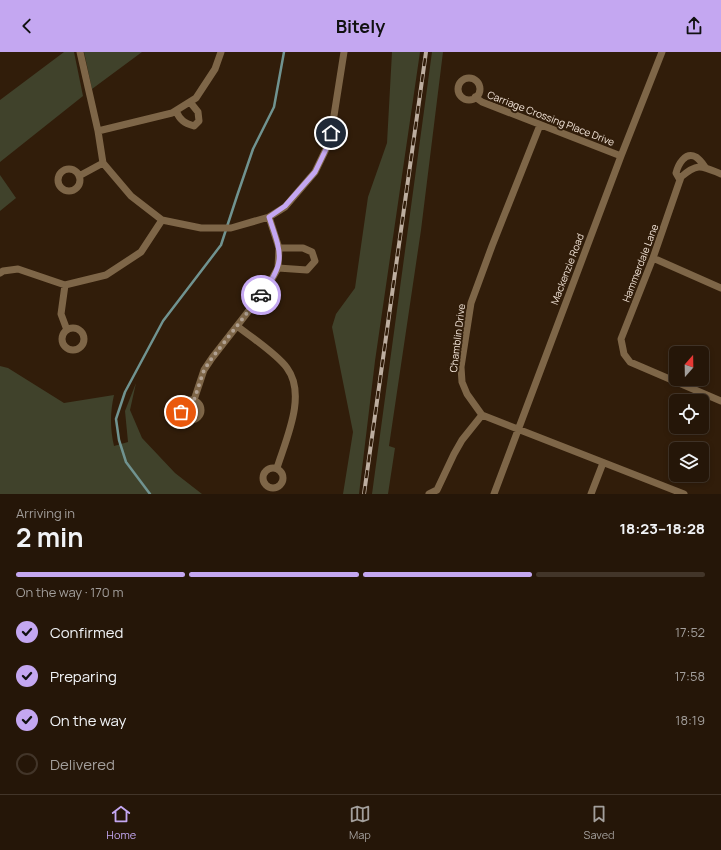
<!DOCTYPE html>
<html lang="en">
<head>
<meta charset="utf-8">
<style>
	body { margin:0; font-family:Manrope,sans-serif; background:#2d1f12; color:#f1f3f6; height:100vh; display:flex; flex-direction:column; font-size:15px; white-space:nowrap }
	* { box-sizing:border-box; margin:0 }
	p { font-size:13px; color:#a39f9c }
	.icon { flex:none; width:22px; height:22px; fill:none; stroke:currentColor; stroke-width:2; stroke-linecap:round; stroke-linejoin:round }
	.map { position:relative; height:442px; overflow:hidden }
	.details { display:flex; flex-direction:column; background:#251608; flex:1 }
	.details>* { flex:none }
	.needle { width:26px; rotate:20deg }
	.buttons { position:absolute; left:669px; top:294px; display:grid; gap:8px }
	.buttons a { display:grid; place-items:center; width:40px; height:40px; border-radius:6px; background:#251608; box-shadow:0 2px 6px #0003,0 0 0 1px #423529; font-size:20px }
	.pin { position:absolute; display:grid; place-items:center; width:34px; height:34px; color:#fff; margin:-17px; border:2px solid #fff; border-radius:50%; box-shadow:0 1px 4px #0007 }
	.courier { position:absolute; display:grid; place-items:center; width:40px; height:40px; margin:-20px; border:3px solid #c4a7f1; border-radius:50%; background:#fff; color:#222; box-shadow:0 1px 5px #0007 }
	.summary em { font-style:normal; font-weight:700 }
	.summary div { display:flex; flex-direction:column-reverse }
	.summary { display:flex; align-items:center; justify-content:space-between; height:68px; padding:0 16px }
	h1 { font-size:26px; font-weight:700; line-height:30px }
	.bar { display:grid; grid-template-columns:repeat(4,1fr); gap:6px 4px; align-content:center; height:48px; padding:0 16px }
	.bar i { height:5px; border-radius:3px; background:#423529 }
	.bar .active { background:#c4a7f1 }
	.bar p { grid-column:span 4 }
	ol { padding:0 16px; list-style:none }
	li { display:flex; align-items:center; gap:12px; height:44px }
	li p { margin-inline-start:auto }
	li .icon { padding:4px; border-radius:50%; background:#c4a7f1; color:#111; stroke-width:4 }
	li:last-child { color:#a39f9c }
	li i { width:22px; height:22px; border:2px solid #423529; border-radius:50% }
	header { display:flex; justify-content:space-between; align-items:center; height:52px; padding:0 16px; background:#c4a7f1; color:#111; font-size:18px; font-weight:700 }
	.tabs { display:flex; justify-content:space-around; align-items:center; height:56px; border-top:1px solid #423529; background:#251608; font-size:11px; color:#a39f9c }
	.tabs a { display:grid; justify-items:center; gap:2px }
	.tabs .active { color:#c4a7f1 }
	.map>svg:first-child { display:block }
</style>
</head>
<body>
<header><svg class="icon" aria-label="back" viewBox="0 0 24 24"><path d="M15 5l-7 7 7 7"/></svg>Bitely<svg class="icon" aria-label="share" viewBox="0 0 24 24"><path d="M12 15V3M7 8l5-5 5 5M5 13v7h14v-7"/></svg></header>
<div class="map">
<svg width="721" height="442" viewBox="0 0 721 442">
	<rect width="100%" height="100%" fill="#311d0a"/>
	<path fill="#40422b" d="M 64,0 L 74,0 L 83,44 L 0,110 L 0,48 Z
		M 84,0 L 142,0 L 92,37 Z
		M 392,0 L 420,0 L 375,309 L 359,442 L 343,442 L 353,380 L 332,275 L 336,262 L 355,236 L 368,145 L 387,91 Z
		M 432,0 L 443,0 L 421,178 L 389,394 L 395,396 L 388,442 L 372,442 Z
		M 0,123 L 16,146 L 0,159 Z
		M 0,314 L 8,316 L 64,351 L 114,343 C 110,360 110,377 114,394 L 128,390 L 125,359 L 136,331 L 130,358 L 142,386 L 175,421 L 202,442 L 0,442 Z"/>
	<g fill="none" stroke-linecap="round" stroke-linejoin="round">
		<path stroke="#709390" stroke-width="2.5" d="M 150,442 L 126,410 L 119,388 L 116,367 L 125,340 L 163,269 L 221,193 L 237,144 L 253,97 L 274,55 L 284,0"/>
		<path stroke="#7e6648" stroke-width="7" d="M 80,0 L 98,79 L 103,111 L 131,144 L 162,168 L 201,176 L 231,176 L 269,165 L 285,155 L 315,120 L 330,89 L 344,0
			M458 37a11 11 0 1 1 22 0a11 11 0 1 1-22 0Z
			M 475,45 L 482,50 L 621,104
			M 176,59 C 180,68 184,71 194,74 L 199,69 L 198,60 L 190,50
			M 540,73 L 492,194 L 471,251 L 461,315 L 462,330 L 467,342 L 482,363 L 684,442
			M 98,79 L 172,61 L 196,46 L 215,17 L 221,0
			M58 128a11 11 0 1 1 22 0a11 11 0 1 1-22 0Z
			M 721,122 C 702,114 698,110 681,125 L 653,206 L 621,287 L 624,302 L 630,310 L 721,349
			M 79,124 L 103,111
			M 680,128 L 676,121 C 678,113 685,99 696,105 C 699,107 703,112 705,115
			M 653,206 L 721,236
			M 278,216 L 307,218 L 315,209 L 312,200 L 303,196 L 279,196
			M 0,221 L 3,219 L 18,217 L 65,233 L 106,223 L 141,200 L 162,168
			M 65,233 L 61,262 L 67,278
			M 237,274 C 251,285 277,302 287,316 C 307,343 286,387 277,416
			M62 287a11 11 0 1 1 22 0a11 11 0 1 1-22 0Z
			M 194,348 L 204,318 L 212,306 L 268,234 L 278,216 L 279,196 L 269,165
			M181 358a10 10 0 1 1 20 0a10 10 0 1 1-20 0Z
			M263 426a10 10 0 1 1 20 0a10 10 0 1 1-20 0Z
			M 429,442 L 437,438 L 454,402 L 462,388 L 482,363
			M 494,442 L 621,104 L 662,0
			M 591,442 L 603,411"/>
		<g stroke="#bdaea0" stroke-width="4">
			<path id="rail" d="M 364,442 L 426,0"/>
		</g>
		<use href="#rail" stroke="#311d0a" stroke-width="2.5" stroke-dasharray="8" stroke-linecap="butt"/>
	</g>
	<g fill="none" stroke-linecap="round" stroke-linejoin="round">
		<path stroke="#b0a091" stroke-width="4" stroke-dasharray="0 7.2" d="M 181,360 C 181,352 186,347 194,348 L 204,318 L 212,306 L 261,243"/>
		<path stroke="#c4a7f1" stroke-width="5" d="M 261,243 C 287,210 281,201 269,165 L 285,154 L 315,120 L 330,89 L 331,81"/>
	</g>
	<g text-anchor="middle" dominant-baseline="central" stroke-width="4" stroke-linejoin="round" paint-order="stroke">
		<g font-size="10" fill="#f4e6da" stroke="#311d0a">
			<text transform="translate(551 66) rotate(21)">Carriage Crossing Place Drive</text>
			<text transform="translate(640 211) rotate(-69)">Hammerdale Lane</text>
			<text transform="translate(567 217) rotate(-69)">Mackenzie Road</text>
			<text transform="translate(457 286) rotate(-83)">Chamblin Drive</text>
		</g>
	</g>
</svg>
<div class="buttons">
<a><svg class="needle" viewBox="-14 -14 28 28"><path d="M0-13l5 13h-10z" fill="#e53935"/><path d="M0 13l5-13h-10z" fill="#a39f9c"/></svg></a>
<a><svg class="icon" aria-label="locate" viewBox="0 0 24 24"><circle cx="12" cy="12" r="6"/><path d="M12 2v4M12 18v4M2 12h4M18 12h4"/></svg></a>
<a><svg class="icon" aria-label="layers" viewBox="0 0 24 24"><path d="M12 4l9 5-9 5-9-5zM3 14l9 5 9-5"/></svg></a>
</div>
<div class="pin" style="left:181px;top:360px;background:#ea580c"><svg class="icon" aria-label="bag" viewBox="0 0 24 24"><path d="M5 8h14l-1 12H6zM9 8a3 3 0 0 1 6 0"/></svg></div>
<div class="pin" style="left:331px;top:81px;background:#1f2937"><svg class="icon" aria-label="home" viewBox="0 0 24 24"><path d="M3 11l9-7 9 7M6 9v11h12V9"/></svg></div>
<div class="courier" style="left:261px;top:243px"><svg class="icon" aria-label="car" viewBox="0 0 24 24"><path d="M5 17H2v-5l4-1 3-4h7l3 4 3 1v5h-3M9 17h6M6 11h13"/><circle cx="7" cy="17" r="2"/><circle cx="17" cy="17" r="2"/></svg></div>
</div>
<section class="details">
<div class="summary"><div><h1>2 min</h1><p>Arriving in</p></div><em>18:23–18:28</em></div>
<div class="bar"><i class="active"></i><i class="active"></i><i class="active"></i><i></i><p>On the way · 170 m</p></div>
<ol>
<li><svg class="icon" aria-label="check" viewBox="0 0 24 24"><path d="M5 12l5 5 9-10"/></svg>Confirmed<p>17:52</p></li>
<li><svg class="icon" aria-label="check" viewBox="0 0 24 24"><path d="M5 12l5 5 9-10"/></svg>Preparing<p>17:58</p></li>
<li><svg class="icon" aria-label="check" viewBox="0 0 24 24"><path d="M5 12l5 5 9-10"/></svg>On the way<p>18:19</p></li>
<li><i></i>Delivered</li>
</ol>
</section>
<nav class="tabs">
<a class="active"><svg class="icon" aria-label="home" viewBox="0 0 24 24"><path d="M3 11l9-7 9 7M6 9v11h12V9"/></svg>Home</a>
<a><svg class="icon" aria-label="map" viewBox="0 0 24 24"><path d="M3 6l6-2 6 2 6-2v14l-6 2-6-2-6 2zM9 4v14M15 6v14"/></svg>Map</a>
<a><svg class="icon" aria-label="saved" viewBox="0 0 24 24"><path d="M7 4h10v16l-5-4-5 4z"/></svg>Saved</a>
</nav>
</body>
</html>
